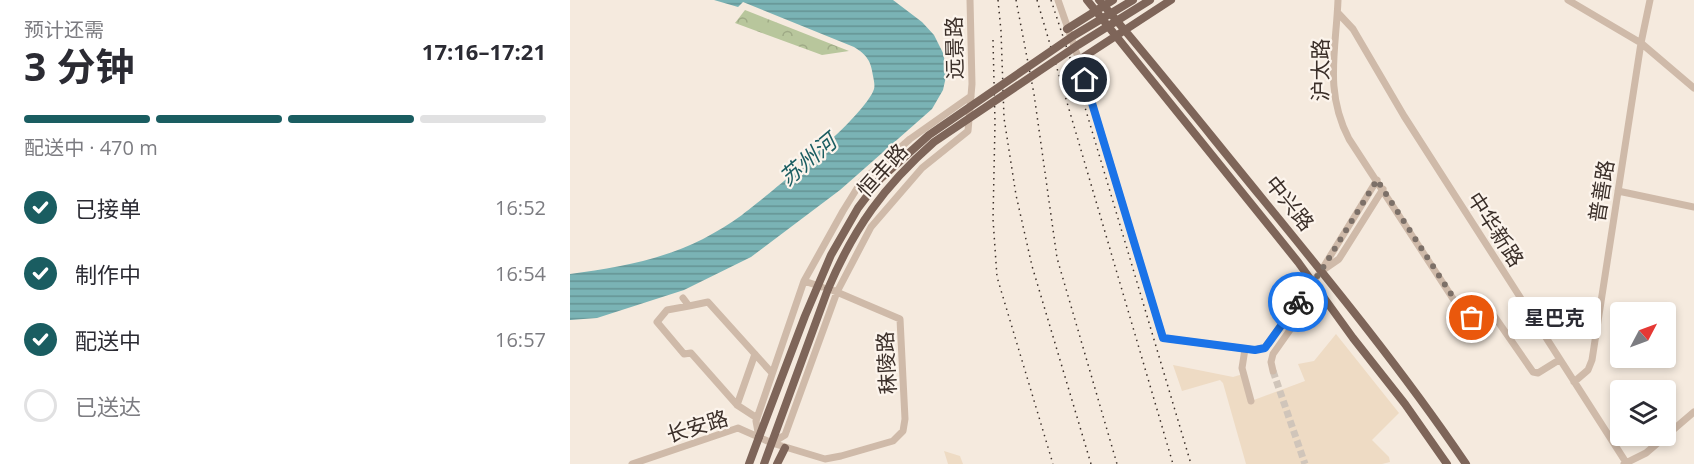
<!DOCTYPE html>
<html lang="zh">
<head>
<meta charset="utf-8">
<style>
	body { margin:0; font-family:"Open Sans","Noto Sans SC",sans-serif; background:#f2f2f3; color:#2b2b33; height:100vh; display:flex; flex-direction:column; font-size:22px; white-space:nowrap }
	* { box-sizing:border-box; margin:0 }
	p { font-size:20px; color:#7c7c81 }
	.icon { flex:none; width:33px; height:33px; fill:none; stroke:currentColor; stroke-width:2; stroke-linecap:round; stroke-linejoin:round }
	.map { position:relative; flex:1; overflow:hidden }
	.panel { display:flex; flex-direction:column; background:#fff; width:570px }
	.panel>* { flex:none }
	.needle { width:39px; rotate:49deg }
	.tools { position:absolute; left:1040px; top:302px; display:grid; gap:12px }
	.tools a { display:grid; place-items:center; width:66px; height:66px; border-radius:6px; background:#fff; box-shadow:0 3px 9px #0003; font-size:30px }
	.pin { position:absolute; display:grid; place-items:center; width:51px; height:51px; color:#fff; margin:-26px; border:3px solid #fff; border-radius:50%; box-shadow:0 2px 6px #0007 }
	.courier { position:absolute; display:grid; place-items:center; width:60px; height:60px; margin:-30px; border:4px solid #1a73e8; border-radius:50%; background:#fff; color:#222; box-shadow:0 2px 8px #0007 }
	.bubble { position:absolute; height:42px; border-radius:6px; background:#fff; box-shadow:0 3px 9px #0003; font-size:20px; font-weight:700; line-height:42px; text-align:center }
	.head em { font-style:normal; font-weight:700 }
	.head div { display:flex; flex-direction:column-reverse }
	.head { display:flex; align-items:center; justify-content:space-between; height:102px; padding:0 24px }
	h1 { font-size:39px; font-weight:700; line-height:45px }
	.bar { display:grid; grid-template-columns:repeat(4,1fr); gap:9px 6px; align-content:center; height:72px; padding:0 24px }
	.bar i { height:8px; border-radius:4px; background:#e1e1e2 }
	.bar .current { background:#1a5d61 }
	.bar p { grid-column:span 4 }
	ol { padding:0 24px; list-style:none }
	li { display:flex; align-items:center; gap:18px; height:66px }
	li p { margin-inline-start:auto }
	li .icon { padding:6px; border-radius:50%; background:#1a5d61; color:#fff; stroke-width:4 }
	li:last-child { color:#7c7c81 }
	li i { width:33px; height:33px; border:3px solid #e1e1e2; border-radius:50% }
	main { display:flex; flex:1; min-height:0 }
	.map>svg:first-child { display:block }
</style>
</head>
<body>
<main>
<section class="panel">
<div class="head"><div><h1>3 分钟</h1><p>预计还需</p></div><em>17:16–17:21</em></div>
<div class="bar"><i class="current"></i><i class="current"></i><i class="current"></i><i></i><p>配送中 · 470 m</p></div>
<ol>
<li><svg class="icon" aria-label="check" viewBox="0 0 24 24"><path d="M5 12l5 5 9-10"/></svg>已接单<p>16:52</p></li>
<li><svg class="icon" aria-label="check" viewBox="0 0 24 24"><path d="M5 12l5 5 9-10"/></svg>制作中<p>16:54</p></li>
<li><svg class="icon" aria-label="check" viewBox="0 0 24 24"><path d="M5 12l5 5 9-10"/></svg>配送中<p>16:57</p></li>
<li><i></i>已送达</li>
</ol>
</section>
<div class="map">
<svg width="1124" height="464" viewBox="0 0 1124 464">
	<defs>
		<pattern id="forest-crowns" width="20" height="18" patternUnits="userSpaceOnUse" patternTransform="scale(1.5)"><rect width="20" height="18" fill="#b8c69c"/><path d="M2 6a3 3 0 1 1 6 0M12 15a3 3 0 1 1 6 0" fill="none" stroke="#9faa86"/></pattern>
		<pattern id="water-rules" width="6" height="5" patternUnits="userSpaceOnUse" patternTransform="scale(1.5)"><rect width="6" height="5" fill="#7ab3b5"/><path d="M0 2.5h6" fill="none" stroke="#659293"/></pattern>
	</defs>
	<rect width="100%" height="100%" fill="#f5eade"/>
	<path fill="url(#forest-crowns)" d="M 175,10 L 279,51 L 252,55 L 165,23 Z"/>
	<path fill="#eedbc4" d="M 766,334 L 829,413 L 802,440 L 819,457 L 820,462 L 812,464 L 676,464 L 653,383 L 650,380 L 612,391 L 603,365 L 663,377 L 673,374 L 681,401 L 735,381 L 728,364 L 744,361 Z
		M 374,451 L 390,456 L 393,464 L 378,464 Z"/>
	<path fill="url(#water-rules)" d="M 144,0 L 323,0 L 352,22 L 364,35 L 373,53 L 377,72 L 373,90 L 362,109 L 270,190 L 181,257 L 114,290 L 27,318 L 0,320 L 0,274 C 46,268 91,260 133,239 C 146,232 160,224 172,215 C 198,195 295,117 304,89 C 305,85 304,81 303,76 C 301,61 297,55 284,47 L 173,2 L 168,7 Z"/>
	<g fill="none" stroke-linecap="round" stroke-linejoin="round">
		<path stroke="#d0c5ba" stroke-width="7" stroke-dasharray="7 3.5" stroke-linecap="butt" d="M 703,371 L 735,464"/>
		<path stroke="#cfbaa9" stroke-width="7" d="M 488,0 L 509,60 L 593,338 L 685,350 L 695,347 L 751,271 L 807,180
			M 768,0 C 766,51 754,91 779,139 L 893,314 L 902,318 L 916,309 L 920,310 L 963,372 L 968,373 L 989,360
			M 998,0 L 1071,43 L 1124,88
			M 768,13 L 783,29 L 834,116 L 1057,464
			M 1048,191 L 1124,207
			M 753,270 L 769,259 L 813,189
			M 234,281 L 252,287
			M 113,298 L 119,306 L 97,310 L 87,322 L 114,354 L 121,353 L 167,405 L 187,418
			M 119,306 L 138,302 L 202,373
			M 675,349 L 672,368 L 681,401
			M 703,371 L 701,362 L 703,354 L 739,303 L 742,285
			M 1004,382 L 1018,370 L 1022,360 L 1071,43 L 1080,0
			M 167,405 L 185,354
			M 189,437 L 186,421 L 234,281 L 273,211 L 291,182 L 340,139 L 401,96
			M 202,443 L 215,435 L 267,292 L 301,227 L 352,168 L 398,131 L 402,84 L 400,0
			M 62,464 L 168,428 L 202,443 L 255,459 L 271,456 L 323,441 L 333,431 L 335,419 L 330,319 L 262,290
			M 1054,464 L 1076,453 L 1124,412"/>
		<path stroke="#7e6559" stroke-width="8" d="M 517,0 L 728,262 L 783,338 L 835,404 L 877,464
			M 529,0 C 585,65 637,131 691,197 C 762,284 833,371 896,464
			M 497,29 L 543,0
			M 509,60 L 601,0
			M 179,464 L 189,437
			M 194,464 L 258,289
			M 207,464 L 215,448"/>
		<path stroke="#3b2f29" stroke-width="1.5" stroke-dasharray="1.5 4.5" stroke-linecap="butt" d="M 428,0 L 431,31 L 434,118 L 446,195 L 462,266 L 521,464
			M 446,0 L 464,94 L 487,258 L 547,464
			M 467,0 L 603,464
			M 481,0 L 503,67 L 621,464
			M 423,40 L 425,123 L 423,219 L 427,277 L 483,464"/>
		<path stroke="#7e6559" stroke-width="8" d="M 258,289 C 284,228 314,186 364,142 L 508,45 L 580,0
			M 189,437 L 235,316 L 261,255 L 288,208 L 310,179 L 359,135 L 503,36 L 563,0"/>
	</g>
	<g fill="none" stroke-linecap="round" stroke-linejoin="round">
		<path stroke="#7c7068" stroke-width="6" stroke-dasharray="0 10.8" d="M 728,302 L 751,271 L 807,180 L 894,314 L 902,318"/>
		<path stroke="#1a73e8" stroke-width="8" d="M 515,80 L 593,338 L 685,350 L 695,348 L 728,302"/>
	</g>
	<g text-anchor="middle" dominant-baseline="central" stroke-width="4.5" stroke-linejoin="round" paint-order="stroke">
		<g font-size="21" fill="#3b2f29" stroke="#fcf4ec">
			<text transform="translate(384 48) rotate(-91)">远景路</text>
			<text transform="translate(750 70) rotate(-90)">沪太路</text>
			<text transform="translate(312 170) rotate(-48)">恒丰路</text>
			<text transform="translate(1031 191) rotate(-81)">普善路</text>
			<text transform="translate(720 203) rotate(51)">中兴路</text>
			<text transform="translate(926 229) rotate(57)">中华新路</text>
			<text transform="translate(316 363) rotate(-93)">秣陵路</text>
			<text transform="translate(127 426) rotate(-17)">长安路</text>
		</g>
		<g font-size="22" font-style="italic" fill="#1a5d61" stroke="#fcf4ec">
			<text transform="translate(237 159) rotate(-40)">苏州河</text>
		</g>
	</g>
</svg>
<div class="tools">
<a><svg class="needle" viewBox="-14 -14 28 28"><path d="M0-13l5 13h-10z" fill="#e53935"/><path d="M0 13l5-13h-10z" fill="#7c7c81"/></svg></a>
<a><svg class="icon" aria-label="layers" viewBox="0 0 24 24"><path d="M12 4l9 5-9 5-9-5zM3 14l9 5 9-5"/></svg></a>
</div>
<div class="pin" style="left:902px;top:318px;background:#ea580c"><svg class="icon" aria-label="bag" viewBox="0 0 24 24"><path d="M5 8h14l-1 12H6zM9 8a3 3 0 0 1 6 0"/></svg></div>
<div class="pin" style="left:515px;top:80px;background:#1f2937"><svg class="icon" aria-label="home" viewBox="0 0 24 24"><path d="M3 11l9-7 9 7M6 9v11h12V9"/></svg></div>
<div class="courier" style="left:728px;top:302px"><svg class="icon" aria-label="bike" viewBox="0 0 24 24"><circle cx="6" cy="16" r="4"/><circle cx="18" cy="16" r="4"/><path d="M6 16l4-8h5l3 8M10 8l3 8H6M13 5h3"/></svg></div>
<div class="bubble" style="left:938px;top:297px;width:93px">星巴克</div>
</div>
</main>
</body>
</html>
